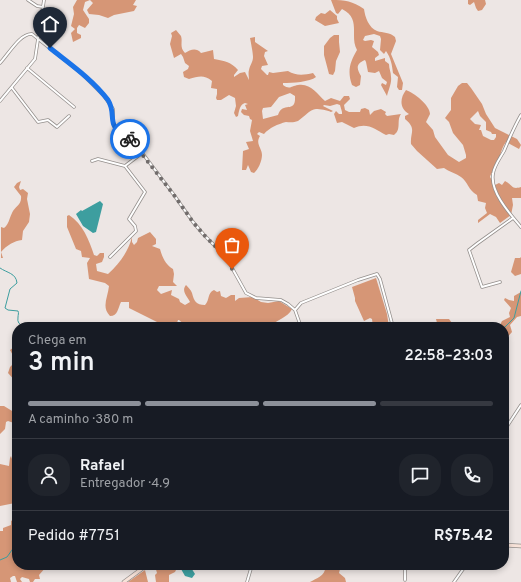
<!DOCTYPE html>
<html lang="pt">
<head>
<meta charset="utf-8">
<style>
	body { margin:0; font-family:Overpass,sans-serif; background:#20242c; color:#f1f3f6; height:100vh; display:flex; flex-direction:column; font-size:15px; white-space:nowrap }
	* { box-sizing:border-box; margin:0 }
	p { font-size:13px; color:#9ea1a6 }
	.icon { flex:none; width:22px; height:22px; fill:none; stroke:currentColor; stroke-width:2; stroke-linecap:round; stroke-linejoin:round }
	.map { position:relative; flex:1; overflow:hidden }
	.details { position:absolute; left:12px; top:322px; width:497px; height:248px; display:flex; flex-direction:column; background:#171b24; border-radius:16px; box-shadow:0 2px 6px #0003 }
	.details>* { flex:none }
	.pin { position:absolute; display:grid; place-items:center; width:34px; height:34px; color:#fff; margin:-41px -17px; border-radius:50% 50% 50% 0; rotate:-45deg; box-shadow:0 0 4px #0007 }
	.pin .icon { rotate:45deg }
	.courier { position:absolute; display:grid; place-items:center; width:40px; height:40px; margin:-20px; border:3px solid #1a73e8; border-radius:50%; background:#fff; color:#222; box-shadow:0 1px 5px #0007 }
	.headline em { font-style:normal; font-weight:600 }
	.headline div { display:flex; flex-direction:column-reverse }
	.headline { display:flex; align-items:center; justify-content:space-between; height:68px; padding:0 16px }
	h1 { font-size:26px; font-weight:600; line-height:30px }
	.bar { display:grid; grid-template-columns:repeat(4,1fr); gap:6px 4px; align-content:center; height:48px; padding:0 16px }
	.bar i { height:5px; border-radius:3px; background:#363941 }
	.bar .on { background:#8c9099 }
	.bar p { grid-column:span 4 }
	.line { display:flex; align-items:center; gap:10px; padding:0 16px; border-top:1px solid #363941 }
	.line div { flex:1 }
	.round { display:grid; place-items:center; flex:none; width:42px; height:42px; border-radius:16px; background:#20242c }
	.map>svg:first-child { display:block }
</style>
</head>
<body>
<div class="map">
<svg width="521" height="582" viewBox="0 0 521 582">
	<rect width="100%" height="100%" fill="#ede6e4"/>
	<path fill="#d69676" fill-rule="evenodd" d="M 77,0 L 136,0 L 133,5 L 137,6 L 134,11 L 114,15 L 108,18 L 99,15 L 89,14 L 87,10 L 93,3 L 90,0 L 85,2 L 83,10 L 89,19 L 89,23 L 85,28 L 79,25 L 77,28 L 77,33 L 81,35 L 81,38 L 73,42 L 71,33 L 75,29 L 71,26 L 74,14 L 73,7 Z
		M 331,0 C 346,0 352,1 364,9 C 365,17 369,28 377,31 C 383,33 390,32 395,37 L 396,41 L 391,54 L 403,83 L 402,90 L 399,90 L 397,87 L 398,77 L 393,73 C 392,65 391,58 386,51 L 384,54 L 380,50 L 381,39 L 380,36 L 374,34 L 365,36 L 363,40 L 365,41 L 371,40 L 374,41 L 372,47 L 378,52 L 379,55 L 375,58 L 375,61 L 385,58 L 385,61 L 389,64 C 389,69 391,72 391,77 C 392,83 388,91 387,96 L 381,85 L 382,83 L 386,85 L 387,82 L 382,78 L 379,71 L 375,73 L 368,72 L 366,62 L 365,60 C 355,64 357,69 361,76 L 360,85 L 356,87 L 352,85 C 347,71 350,62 357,50 C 349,36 362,19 342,9 L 338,14 L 336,13 Z
		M 468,0 L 485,0 L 486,4 L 482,10 L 478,11 L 476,8 L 474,2 L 470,5 L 468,4 Z
		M 330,10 L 337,16 L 337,19 L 339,23 L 325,26 L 315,20 L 316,17 L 321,13 L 325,14 Z
		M 176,30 L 181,36 C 183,42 179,47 185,53 C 190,50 196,47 201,53 L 213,50 L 214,59 C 225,61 231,62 238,70 L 234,75 L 234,77 L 240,73 L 245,72 L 249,80 C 249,77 248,73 249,70 C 250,65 253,62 253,57 C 253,53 251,43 250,38 L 255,37 L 255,42 L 268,51 L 265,52 L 264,56 L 268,65 L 262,66 L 261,69 L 267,75 L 268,75 L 269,72 L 273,73 L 288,71 C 296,76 304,75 313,73 L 316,77 C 310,82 292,83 283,83 L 283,85 C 290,90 291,86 298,85 C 311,83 317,94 325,101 L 331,98 L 340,101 L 344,96 L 349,96 L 350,99 L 344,105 L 345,110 L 349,112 L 360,112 L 361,109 L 365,108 L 369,110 L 370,115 L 374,111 L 381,109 L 386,112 L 385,114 L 387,116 L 401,114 C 396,121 402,129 394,135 L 389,134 L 386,135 C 375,129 367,122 354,128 L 342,122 L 337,123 L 334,114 L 336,111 L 339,114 L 342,114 L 342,112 L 340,105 L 337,104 L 330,106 L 324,105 L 323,106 L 333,111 L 331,112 C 327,110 320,109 316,109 C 310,109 303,118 298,121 C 293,123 289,122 286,122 C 278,124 269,128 264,134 L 259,132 L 257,134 L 260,136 C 255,144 262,148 262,155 C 262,161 258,170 254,173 L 251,172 L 248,165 L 246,170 L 242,170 L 243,151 L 249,149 L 246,142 L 253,141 L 250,131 L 252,120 L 250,119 L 249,116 L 244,115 L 241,112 L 242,109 L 247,110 L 245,105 L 248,104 L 245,103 C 240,104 239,111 238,116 L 236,117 L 234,113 L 236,106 L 235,98 L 229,95 L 221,100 L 217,100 L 216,98 L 217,94 L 217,89 L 211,88 L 212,81 C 203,74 198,77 189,79 L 184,77 L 183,72 L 188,69 L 189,66 L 185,63 L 183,57 L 181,54 L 174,58 L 170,44 L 172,36 L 171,33 ZM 290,93 L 295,96 C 296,115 283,100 278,115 L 263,119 L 262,111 L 263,108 L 271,107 L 279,97 Z
		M 334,35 L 339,35 L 339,42 L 340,52 L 336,61 L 335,71 L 333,75 L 329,74 L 324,55 L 324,46 L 330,38 Z
		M 462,83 L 467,83 L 471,88 L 482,104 L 486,114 L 495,128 L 517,139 L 521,145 L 519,149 L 506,142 C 500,150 500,160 495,169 C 493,172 491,173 490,177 L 495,185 L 499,183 L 502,185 L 505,181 C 513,185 511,190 521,187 L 521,198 L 512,198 L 513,205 L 511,215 L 500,223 L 496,217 L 490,214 L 478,223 L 478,220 L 487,213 L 485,208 L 486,203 L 478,201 L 477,195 C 468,190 468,182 461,177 C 456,173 449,172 444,168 L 437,169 L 417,151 L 411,144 C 410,132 417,129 405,119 L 405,116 L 409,114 C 399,108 400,98 406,90 C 414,93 430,105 430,114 L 426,122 L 433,130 L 435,137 L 448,155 L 459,162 L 466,158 L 466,155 L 463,145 L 453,133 L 449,122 L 445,118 L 451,110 L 451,98 L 458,86 ZM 478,111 L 480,116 L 486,122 L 486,130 L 491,132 L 492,134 L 496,134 L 496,137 L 494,140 L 491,140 L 483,136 L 481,130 L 479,130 L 481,125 L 475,124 L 470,119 Z
		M 21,181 L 19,187 L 20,190 L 23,189 L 28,193 L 27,199 L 30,214 L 29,222 L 23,231 L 22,240 C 14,241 7,245 1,252 L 3,258 L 1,258 L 1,227 L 4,228 C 9,224 9,219 12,213 C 15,206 22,205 21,196 L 14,187 L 17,183 Z
		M 69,215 C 83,224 89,240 94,255 L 97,256 L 100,253 L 104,253 L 104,257 L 102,262 L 96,264 L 97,271 L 108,274 C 120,263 128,252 132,237 L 132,242 L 134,245 L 137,242 L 138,238 L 150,232 L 156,239 L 156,244 L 152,246 L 160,249 C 162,257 166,265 173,269 L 174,274 L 173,282 L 177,286 L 159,286 L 157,290 L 161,294 L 172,290 L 171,295 L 179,299 L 180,302 L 185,305 L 190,302 C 187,296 181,291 186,285 C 188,287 191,290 192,293 C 194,301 196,305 205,305 C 210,300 207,293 214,290 L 217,292 L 220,291 L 221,296 L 226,298 L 231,295 L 235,295 L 235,301 L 239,298 L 253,297 L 261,302 L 268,303 L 279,301 L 292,309 C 288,318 276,319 271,327 L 187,327 L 179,320 L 178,320 L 177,323 L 179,326 L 178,327 L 159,327 L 159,323 L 129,308 L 129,302 L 121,302 C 118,308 118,316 110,316 C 101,307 108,297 109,286 L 105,283 L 89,279 L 87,263 L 90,258 L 82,257 L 81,251 L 76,249 L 67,227 L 67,216 Z
		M 521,257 L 521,274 L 515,276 L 511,272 L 515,258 L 520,258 Z
		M 376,278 L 387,314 L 389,327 L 373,327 L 372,319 L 370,318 L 364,321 L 355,301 L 355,298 L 352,287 Z
		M 521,292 L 521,316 L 517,317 L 510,325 L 512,332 L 504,341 L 504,327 L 499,327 L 502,321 L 510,317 L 509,313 L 511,308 L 504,300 L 505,298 L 509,300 L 514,301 L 514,296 Z
		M 436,319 L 449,319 L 455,327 L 444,327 L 437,323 Z
		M 17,345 L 17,383 L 8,373 L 10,367 L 16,361 L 10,350 Z
		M 0,406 L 4,406 L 17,414 L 17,424 L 8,421 L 6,422 L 5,429 L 0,434 Z
		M 11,456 L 12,459 L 17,461 L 17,502 L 15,503 L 0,506 L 0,464 L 9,466 L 10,458 Z
		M 17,517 L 17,565 L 35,565 L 34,569 L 35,570 L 46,565 L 46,567 L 39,575 L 40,579 L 35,579 L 33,582 L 30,582 L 29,579 L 22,577 L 20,579 L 22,582 L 17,582 L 15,576 L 13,576 L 10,578 L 11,582 L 0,582 L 0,531 L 3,531 L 3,528 L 11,525 L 11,521 Z
		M 157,565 L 171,565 L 177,568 L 175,572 L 169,575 L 169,582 L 156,582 L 155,575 L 157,573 L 155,566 Z
		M 325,565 L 339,565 L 340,569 L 339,573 L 345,578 L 346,582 L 310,582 C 317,578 327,575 325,565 Z
		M 145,570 L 148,582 L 128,582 Z"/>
	<path fill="#3d9e9f" d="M 100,201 L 103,204 L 96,232 L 93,233 L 83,226 L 76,214 L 81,210 L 82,211 Z
		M 186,566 L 190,566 L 195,574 L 192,578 L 185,576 L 181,569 Z"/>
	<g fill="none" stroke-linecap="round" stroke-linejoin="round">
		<path stroke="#3d9e9f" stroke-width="1" d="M 0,268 C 7,273 16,273 17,283 L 10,289 L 5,308 L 8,310 L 18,311 C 19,313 18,315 18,317 C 16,328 28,326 35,327
			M 504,328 L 514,318 L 521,291
			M 0,560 L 7,557 L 17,543"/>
		<g stroke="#948f8c" stroke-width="3.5">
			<path id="minor" d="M 28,0 L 37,6 L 43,7
				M 0,63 C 8,55 20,33 32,34 L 82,74 L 104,96 L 113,109 L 113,123 L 115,127 L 134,142 L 174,195 L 193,222 L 204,235 L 226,257 L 246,293 L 256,298 L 281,300 L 288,304 L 295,310 L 301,327
				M 27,68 L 74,107
				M 12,88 L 38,122 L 48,120 L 57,127 L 69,116
				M 0,101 L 35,59 L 44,0
				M 521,115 C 514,127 509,139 504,151 C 500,158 494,166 493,174 C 490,192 510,214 521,227
				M 92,161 L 98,159 L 125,166
				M 110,257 L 136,231 L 135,226 L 129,219 L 145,192 L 125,166 L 142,153
				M 500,282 L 482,287 L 469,250 L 478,243 L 513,218
				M 295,310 L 301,303 L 358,280 L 377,274 L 380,279 L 393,327
				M 504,431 L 521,405
				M 405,580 L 405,565
				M 247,582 L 252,565
				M 454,582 L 466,565"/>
		</g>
		<g stroke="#948f8c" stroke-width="4.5">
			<path id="secondary" d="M 504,545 L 521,546
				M 124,582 L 147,565"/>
		</g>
		<use href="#minor" stroke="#fff" stroke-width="2"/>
		<use href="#secondary" stroke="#f8e3d9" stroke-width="3"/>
	</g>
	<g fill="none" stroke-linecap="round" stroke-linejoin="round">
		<path stroke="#726d6c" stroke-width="4" stroke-dasharray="0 7.2" d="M 130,139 L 174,195 L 193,222 L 204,235 L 226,257 L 232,269"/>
		<path stroke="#1a73e8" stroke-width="5" d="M 50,48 C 70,64 92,79 108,100 C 115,111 110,120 115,127 C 118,132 125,135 130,139"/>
	</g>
</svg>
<div class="pin" style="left:232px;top:269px;background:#ea580c"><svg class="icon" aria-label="bag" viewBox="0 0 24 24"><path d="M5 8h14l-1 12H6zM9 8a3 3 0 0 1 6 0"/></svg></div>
<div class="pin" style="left:50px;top:48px;background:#1f2937"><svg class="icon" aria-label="home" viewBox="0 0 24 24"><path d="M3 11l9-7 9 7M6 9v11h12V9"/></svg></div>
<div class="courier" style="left:130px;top:139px"><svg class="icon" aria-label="bike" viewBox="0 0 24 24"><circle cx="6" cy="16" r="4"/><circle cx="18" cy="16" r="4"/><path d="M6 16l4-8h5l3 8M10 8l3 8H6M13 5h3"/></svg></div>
<section class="details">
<div class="headline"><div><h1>3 min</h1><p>Chega em</p></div><em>22:58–23:03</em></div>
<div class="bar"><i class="on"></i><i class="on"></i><i class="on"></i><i></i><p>A caminho · 380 m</p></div>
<div class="line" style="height:72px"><a class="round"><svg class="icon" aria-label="person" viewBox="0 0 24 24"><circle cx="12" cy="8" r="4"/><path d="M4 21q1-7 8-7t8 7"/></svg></a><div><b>Rafael</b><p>Entregador · 4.9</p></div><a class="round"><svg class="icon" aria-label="chat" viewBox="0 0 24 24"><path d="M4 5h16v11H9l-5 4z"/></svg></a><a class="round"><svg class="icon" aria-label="phone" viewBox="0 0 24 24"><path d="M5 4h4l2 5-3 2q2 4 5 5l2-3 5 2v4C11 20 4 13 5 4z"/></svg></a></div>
<div class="line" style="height:52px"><div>Pedido #7751</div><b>R$75.42</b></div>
</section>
</div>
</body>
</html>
